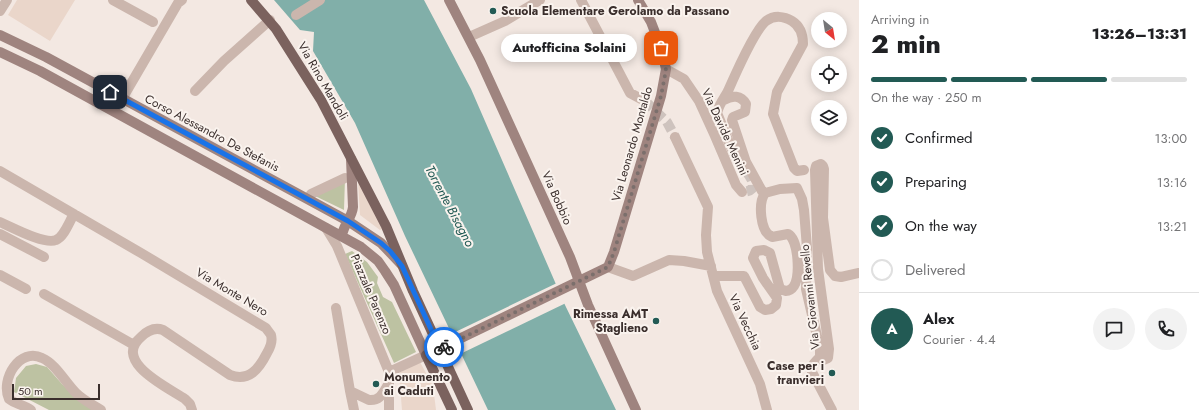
<!DOCTYPE html>
<html lang="en">
<head>
<meta charset="utf-8">
<style>
	body { margin:0; font-family:Jost,sans-serif; background:#f2f2f2; color:#202124; height:100vh; display:flex; flex-direction:column; font-size:15px; white-space:nowrap }
	* { box-sizing:border-box; margin:0 }
	p { font-size:13px; color:#757577 }
	.icon { flex:none; width:22px; height:22px; fill:none; stroke:currentColor; stroke-width:2; stroke-linecap:round; stroke-linejoin:round }
	.map { position:relative; flex:1; overflow:hidden }
	.panel { display:flex; flex-direction:column; background:#fff; width:340px }
	.panel>* { flex:none }
	.needle { width:26px; rotate:150deg }
	.buttons { position:absolute; left:811px; top:12px; display:grid; gap:8px }
	.buttons a { display:grid; place-items:center; width:36px; height:36px; border-radius:50%; background:#fff; box-shadow:0 2px 10px #0003; font-size:20px }
	.scale { position:absolute; left:12px; bottom:10px; width:88px; box-sizing:border-box; padding-left:4px; border:2px solid #3a2e2c; border-top:0; font-size:11px; line-height:14px; white-space:nowrap; color:#3a2e2c; -webkit-text-stroke:3px #faf3ee; paint-order:stroke }
	.pin { position:absolute; display:grid; place-items:center; width:34px; height:34px; color:#fff; margin:-17px; border-radius:8px; box-shadow:0 2px 6px #0006 }
	.courier { position:absolute; display:grid; place-items:center; width:40px; height:40px; margin:-20px; border:3px solid #1a73e8; border-radius:50%; background:#fff; color:#222; box-shadow:0 1px 5px #0007 }
	.bubble { position:absolute; height:28px; border-radius:14px; background:#fff; box-shadow:0 2px 10px #0003; font-size:13px; font-weight:800; line-height:28px; text-align:center }
	.summary em { font-style:normal; font-weight:800 }
	.summary div { display:flex; flex-direction:column-reverse }
	.summary { display:flex; align-items:center; justify-content:space-between; height:68px; padding:0 12px }
	h1 { font-size:26px; font-weight:800; line-height:30px }
	.bar { display:grid; grid-template-columns:repeat(4,1fr); gap:6px 4px; align-content:center; height:48px; padding:0 12px }
	.bar i { height:5px; border-radius:3px; background:#e0e0e0 }
	.bar .selected { background:#225a54 }
	.bar p { grid-column:span 4 }
	.line { display:flex; align-items:center; gap:10px; padding:0 12px; border-top:1px solid #e0e0e0 }
	.line div { flex:1 }
	.round { display:grid; place-items:center; flex:none; width:42px; height:42px; border-radius:21px; background:#f2f2f2 }
	ol { padding:0 12px; list-style:none }
	li { display:flex; align-items:center; gap:12px; height:44px }
	li p { margin-inline-start:auto }
	li .icon { padding:4px; border-radius:50%; background:#225a54; color:#fff; stroke-width:4 }
	li:last-child { color:#757577 }
	li i { width:22px; height:22px; border:2px solid #e0e0e0; border-radius:50% }
	main { display:flex; flex:1; min-height:0 }
	.map>svg:first-child { display:block }
</style>
</head>
<body>
<main>
<div class="map">
<svg width="859" height="410" viewBox="0 0 859 410">
	<rect width="100%" height="100%" fill="#f3e8e2"/>
	<path fill="#bdc2a2" d="M 345,178 L 344,210 L 311,194 Z
		M 352,251 L 367,262 L 378,277 L 377,283 L 383,297 L 392,302 L 416,352 L 394,363 L 345,254 Z
		M 36,364 L 47,367 L 62,384 L 84,404 L 93,410 L 49,410 L 14,392 L 16,378 L 26,366 Z"/>
	<path fill="#ead6ca" d="M 17,0 L 75,0 L 50,41 L 8,15 Z
		M 358,181 L 382,229 L 380,230 L 360,215 Z
		M 420,362 L 433,386 L 436,410 L 402,410 L 399,373 Z"/>
	<path fill="#81afa9" d="M 274,0 L 424,0 L 471,89 L 565,305 L 616,410 L 488,410 L 405,236 L 355,123 L 313,51 L 314,32 L 300,30 Z"/>
	<path fill="#f3e8e2" d="M 557,283 L 566,303 L 458,355 L 449,335 Z"/>
	<g fill="none" stroke-linecap="round" stroke-linejoin="round">
		<path stroke="#cec3be" stroke-width="10" stroke-dasharray="10 5" stroke-linecap="butt" d="M 645,101 L 667,122 L 675,137
			M 737,160 C 743,168 767,191 742,192"/>
		<path stroke="#cbb6ad" stroke-width="10" d="M 296,15 L 320,0
			M 311,194 L 345,178
			M 336,308 L 350,391
			M 354,410 L 350,391 L 369,400 C 380,401 383,393 388,385"/>
		<path stroke="#cbb6ad" stroke-width="10" d="M 113,0 L 153,22
			M 581,0 L 630,93 L 645,101
			M 0,11 L 7,0
			M 469,37 L 505,21 L 540,0
			M 666,69 L 684,79 L 699,101 L 715,136 L 736,185 L 742,192
			M 195,91 L 224,61 L 270,20
			M 122,99 L 178,3 L 182,0
			M 724,100 C 732,95 741,95 746,104 L 745,112 L 733,117 L 732,120 L 746,162 L 762,191 L 765,193
			M 675,137 L 708,207 L 706,235 L 707,252 L 717,291 L 760,384 L 767,410
			M 737,160 L 730,145 L 717,113 L 718,110 C 720,103 725,97 728,91 C 735,75 754,31 766,21 C 774,15 784,16 792,21 C 800,26 803,35 803,44 L 777,92 L 773,114 L 794,168 L 797,171 L 804,170
			M 0,171 L 141,253 L 266,328 C 267,330 270,333 271,335 C 273,342 270,348 267,353 C 259,369 249,382 230,375 L 163,330 C 155,327 147,331 141,337 C 112,362 169,388 185,399 L 190,404 L 192,410
			M 0,222 C 12,227 44,245 56,240 C 64,237 69,222 74,214
			M 326,228 L 337,246 L 342,258 L 389,372 L 389,410
			M 0,234 L 44,257
			M 608,267 L 633,276 L 669,260 L 684,261 L 711,266
			M 0,275 L 26,289
			M 714,276 L 744,276 L 760,307 L 765,310 L 771,309 L 776,305 L 777,298 L 763,278 L 753,258 L 756,251 L 764,250 L 770,253 L 780,289 L 786,291 C 789,291 792,289 794,286 C 800,276 799,240 788,234 L 772,237 C 760,232 758,203 765,193 L 780,189 L 797,188 L 802,199 L 804,210 L 807,248 L 806,289 L 820,349 L 820,357 L 823,360 L 828,358 L 829,349 L 818,269 L 815,170 L 816,166 L 821,164 L 823,166 L 824,169 L 823,218 L 830,270 L 835,276 L 841,277 L 859,273
			M 44,294 L 134,345
			M 820,357 C 815,362 811,365 812,372 L 832,410
			M 389,372 L 426,355
			M 31,410 C 24,405 15,404 9,399 C 0,379 20,347 42,358 C 56,364 65,382 76,393 C 83,400 93,405 101,410"/>
		<path stroke="#9f847f" stroke-width="10" d="M 449,0 L 480,60 L 544,200 L 570,257 L 588,305 L 636,410
			M 0,35 L 46,57 L 348,221 L 381,243 L 401,264
			M 0,52 L 40,71 L 361,247 L 378,261 L 385,271 L 394,285 L 426,355 L 608,267 L 614,252 L 661,96 L 666,69 L 661,48 L 651,22 L 638,0
			M 342,236 C 343,225 352,218 353,207 L 351,159"/>
		<path stroke="#7b625e" stroke-width="10" d="M 251,0 L 276,29 L 321,100 L 386,226 L 413,291 L 468,410
			M 426,355 L 452,410"/>
	</g>
	<g fill="none" stroke-linecap="round" stroke-linejoin="round">
		<path stroke="#7b6f6c" stroke-width="4" stroke-dasharray="0 7.2" d="M 444,347 L 608,267 L 614,252 L 661,96 L 666,70 L 661,48"/>
		<path stroke="#1a73e8" stroke-width="5" d="M 110,92 L 348,221 L 381,243 L 390,251 L 402,266 L 440,349 L 444,347"/>
	</g>
	<g fill="#225a54" stroke="#faf3ee" stroke-width="1.5">
		<circle cx="493" cy="11" r="4"/>
		<circle cx="656" cy="321" r="4"/>
		<circle cx="832" cy="373" r="4"/>
		<circle cx="376" cy="384" r="4"/>
	</g>
	<g text-anchor="middle" dominant-baseline="central" stroke-width="4" stroke-linejoin="round" paint-order="stroke">
		<g font-size="12" font-weight="bold" fill="#3a2e2c" stroke="#faf3ee" text-anchor="start">
			<text x="501" y="11">Scuola Elementare Gerolamo da Passano</text>
			<text x="648" y="314" text-anchor="end">Rimessa AMT<tspan x="648" dy="14">Staglieno</tspan></text>
			<text x="824" y="366" text-anchor="end">Case per i<tspan x="824" dy="14">tranvieri</tspan></text>
			<text x="384" y="377">Monumento<tspan x="384" dy="14">ai Caduti</tspan></text>
		</g>
		<g font-size="12" fill="#3a2e2c" stroke="#faf3ee">
			<text transform="translate(323 81) rotate(60)">Via Rino Mandoli</text>
			<text transform="translate(725 132) rotate(65)">Via Davide Menini</text>
			<text transform="translate(212 133) rotate(28)">Corso Alessandro De Stefanis</text>
			<text transform="translate(632 144) rotate(-74)">Via Leonardo Montaldo</text>
			<text transform="translate(557 198) rotate(66)">Via Bobbio</text>
			<text transform="translate(232 292) rotate(31)">Via Monte Nero</text>
			<text transform="translate(371 294) rotate(67)">Piazzale Parenzo</text>
			<text transform="translate(810 297) rotate(-96)">Via Giovanni Revello</text>
			<text transform="translate(745 322) rotate(65)">Via Vecchia</text>
		</g>
		<g font-size="13" font-style="italic" fill="#225a54" stroke="#faf3ee">
			<text transform="translate(450 206) rotate(62)">Torrente Bisagno</text>
		</g>
	</g>
</svg>
<div class="buttons">
<a><svg class="needle" viewBox="-14 -14 28 28"><path d="M0-13l5 13h-10z" fill="#e53935"/><path d="M0 13l5-13h-10z" fill="#757577"/></svg></a>
<a><svg class="icon" aria-label="locate" viewBox="0 0 24 24"><circle cx="12" cy="12" r="6"/><path d="M12 2v4M12 18v4M2 12h4M18 12h4"/></svg></a>
<a><svg class="icon" aria-label="layers" viewBox="0 0 24 24"><path d="M12 4l9 5-9 5-9-5zM3 14l9 5 9-5"/></svg></a>
</div>
<div class="scale">50 m</div>
<div class="pin" style="left:661px;top:48px;background:#ea580c"><svg class="icon" aria-label="bag" viewBox="0 0 24 24"><path d="M5 8h14l-1 12H6zM9 8a3 3 0 0 1 6 0"/></svg></div>
<div class="pin" style="left:110px;top:92px;background:#1f2937"><svg class="icon" aria-label="home" viewBox="0 0 24 24"><path d="M3 11l9-7 9 7M6 9v11h12V9"/></svg></div>
<div class="courier" style="left:444px;top:347px"><svg class="icon" aria-label="bike" viewBox="0 0 24 24"><circle cx="6" cy="16" r="4"/><circle cx="18" cy="16" r="4"/><path d="M6 16l4-8h5l3 8M10 8l3 8H6M13 5h3"/></svg></div>
<div class="bubble" style="left:501px;top:34px;width:136px">Autofficina Solaini</div>
</div>
<section class="panel">
<div class="summary"><div><h1>2 min</h1><p>Arriving in</p></div><em>13:26–13:31</em></div>
<div class="bar"><i class="selected"></i><i class="selected"></i><i class="selected"></i><i></i><p>On the way · 250 m</p></div>
<ol>
<li><svg class="icon" aria-label="check" viewBox="0 0 24 24"><path d="M5 12l5 5 9-10"/></svg>Confirmed<p>13:00</p></li>
<li><svg class="icon" aria-label="check" viewBox="0 0 24 24"><path d="M5 12l5 5 9-10"/></svg>Preparing<p>13:16</p></li>
<li><svg class="icon" aria-label="check" viewBox="0 0 24 24"><path d="M5 12l5 5 9-10"/></svg>On the way<p>13:21</p></li>
<li><i></i>Delivered</li>
</ol>
<div class="line" style="height:72px"><b class="round" style="background:#225a54;color:#fff">A</b><div><b>Alex</b><p>Courier · 4.4</p></div><a class="round"><svg class="icon" aria-label="chat" viewBox="0 0 24 24"><path d="M4 5h16v11H9l-5 4z"/></svg></a><a class="round"><svg class="icon" aria-label="phone" viewBox="0 0 24 24"><path d="M5 4h4l2 5-3 2q2 4 5 5l2-3 5 2v4C11 20 4 13 5 4z"/></svg></a></div>
</section>
</main>
</body>
</html>
